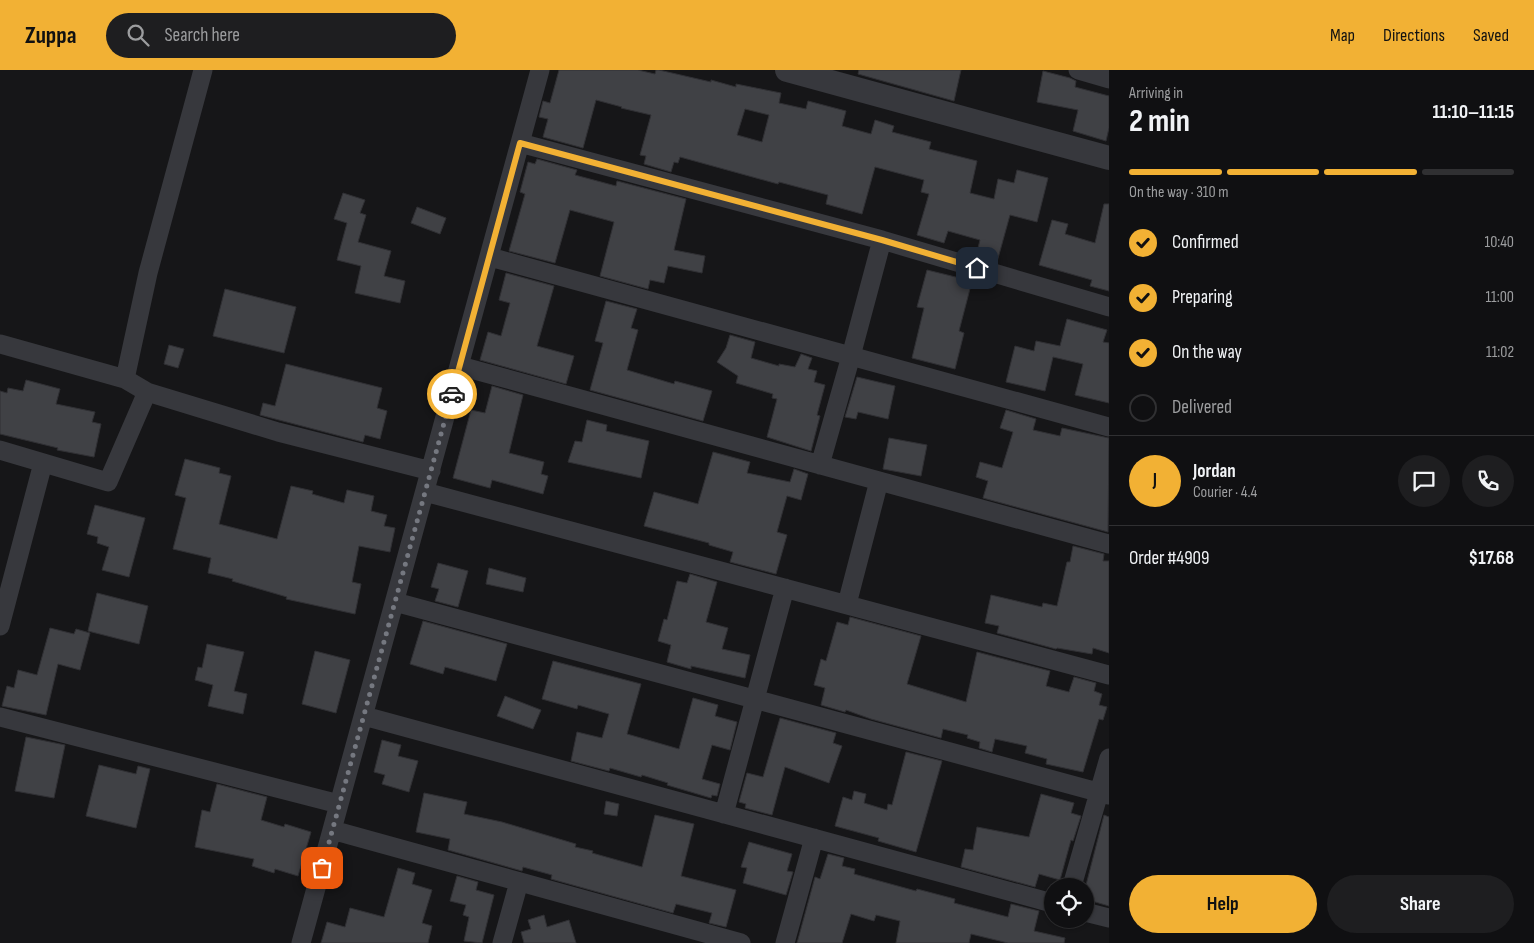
<!DOCTYPE html>
<html lang="en">
<head>
<meta charset="utf-8">
<style>
	body { margin:0; font-family:"Sofia Sans Condensed",sans-serif; background:#1e1e20; color:#f1f3f6; height:100vh; display:flex; flex-direction:column; font-size:19px; white-space:nowrap }
	* { box-sizing:border-box; margin:0 }
	p { font-size:16px; color:#9c9d9f }
	.icon { flex:none; width:28px; height:28px; fill:none; stroke:currentColor; stroke-width:2; stroke-linecap:round; stroke-linejoin:round }
	.map { position:relative; flex:1; overflow:hidden }
	.drawer { display:flex; flex-direction:column; background:#101012; width:425px }
	.drawer>* { flex:none }
	.buttons { position:absolute; left:1044px; top:808px; display:grid; gap:10px }
	.buttons a { display:grid; place-items:center; width:50px; height:50px; border-radius:50%; background:#101012; box-shadow:0 1px 4px #0004,0 0 0 1px #303032; font-size:25px }
	.pin { position:absolute; display:grid; place-items:center; width:42px; height:42px; color:#fff; margin:-21px; border-radius:10px; box-shadow:0 2px 8px #0006 }
	.courier { position:absolute; display:grid; place-items:center; width:50px; height:50px; margin:-25px; border:4px solid #f2b134; border-radius:50%; background:#fff; color:#222; box-shadow:0 1px 6px #0007 }
	.summary em { font-style:normal; font-weight:700 }
	.summary div { display:flex; flex-direction:column-reverse }
	.summary { display:flex; align-items:center; justify-content:space-between; height:85px; padding:0 20px }
	h1 { font-size:32px; font-weight:700; line-height:38px }
	.bar { display:grid; grid-template-columns:repeat(4,1fr); gap:8px 5px; align-content:center; height:60px; padding:0 20px }
	.bar i { height:6px; border-radius:4px; background:#303032 }
	.bar .active { background:#f2b134 }
	.bar p { grid-column:span 4 }
	.line { display:flex; align-items:center; gap:12px; padding:0 20px; border-top:1px solid #303032 }
	.line div { flex:1 }
	.round { display:grid; place-items:center; flex:none; width:52px; height:52px; border-radius:26px; background:#1e1e20 }
	ol { padding:0 20px; list-style:none }
	li { display:flex; align-items:center; gap:15px; height:55px }
	li p { margin-inline-start:auto }
	li .icon { padding:5px; border-radius:50%; background:#f2b134; color:#111; stroke-width:4 }
	li:last-child { color:#9c9d9f }
	li i { width:28px; height:28px; border:2px solid #303032; border-radius:50% }
	.action { display:flex; gap:10px; margin-top:auto; padding:10px 20px }
	.action a { flex:1; height:58px; border-radius:30px; background:#f2b134; color:#111; font-size:20px; font-weight:700; line-height:58px; text-align:center }
	.action a+a { background:#1e1e20; color:#f1f3f6 }
	header { display:flex; align-items:center; gap:30px; box-sizing:border-box; height:70px; padding:0 25px; background:#f2b134; color:#111 }
	header strong { font-size:24px }
	nav { display:flex; gap:28px; margin-inline-start:auto; font-size:18px }
	.search { width:350px; height:45px; background:#1e1e20; display:flex; align-items:center; gap:12px; box-sizing:border-box; padding:0 18px; border-radius:28px; color:#9c9d9f; font-size:19px }
	main { display:flex; flex:1; min-height:0 }
	.map>svg:first-child { display:block }
</style>
</head>
<body>
<header>
<strong>Zuppa</strong>
<div class="search"><svg class="icon" aria-label="search" viewBox="0 0 24 24"><circle cx="10" cy="10" r="6"/><path d="M15 15l6 6"/></svg>Search here</div>
<nav><a>Map</a><a>Directions</a><a>Saved</a></nav>
</header>
<main>
<div class="map">
<svg width="1109" height="873" viewBox="0 0 1109 873">
	<rect width="100%" height="100%" fill="#161618"/>
	<path fill="#404145" stroke="#303034" fill-rule="evenodd" d="M 559,0 L 638,0 L 655,4 L 656,0 L 659,0 L 711,12 L 711,10 L 736,17 L 736,14 L 781,23 L 779,33 L 806,39 L 808,31 L 846,41 L 842,56 L 871,64 L 875,50 L 894,56 L 892,62 L 931,72 L 929,79 L 977,91 L 970,123 L 994,129 L 998,109 L 1014,113 L 1017,100 L 1048,108 L 1037,152 L 1010,145 L 997,192 L 976,186 L 980,170 L 948,161 L 944,173 L 917,165 L 929,124 L 921,122 L 924,110 L 875,97 L 862,144 L 826,134 L 828,125 L 779,112 L 778,114 L 680,87 L 678,93 L 674,92 L 671,102 L 644,94 L 646,86 L 640,85 L 651,45 L 621,38 L 622,37 L 596,30 L 583,78 L 543,67 L 548,49 L 539,47 L 543,31 L 550,33 ZM 745,39 L 769,45 L 762,72 L 737,65 Z
		M 859,0 L 961,0 L 954,31 L 858,4 Z
		M 1043,1 L 1070,8 L 1076,11 L 1075,17 L 1109,26 L 1109,58 L 1106,71 L 1073,61 L 1078,40 L 1037,32 Z
		M 537,89 L 577,100 L 575,105 L 616,116 L 617,111 L 686,129 L 674,180 L 705,186 L 702,203 L 668,196 L 664,213 L 650,210 L 648,219 L 600,206 L 614,152 L 570,140 L 555,193 L 509,181 L 525,124 L 520,122 L 528,92 L 535,94 Z
		M 343,123 L 365,130 L 360,143 L 366,145 L 358,172 L 391,181 L 384,206 L 405,211 L 400,233 L 355,223 L 361,196 L 337,190 L 347,153 L 334,149 Z
		M 1104,134 L 1109,134 L 1109,221 L 1090,216 L 1092,210 L 1039,195 L 1052,150 L 1068,154 L 1065,164 L 1095,173 Z
		M 417,137 L 446,148 L 440,164 L 411,153 Z
		M 927,200 L 972,211 L 959,261 L 964,263 L 955,299 L 912,288 L 924,238 L 917,237 Z
		M 506,203 L 554,216 L 537,276 L 574,286 L 566,314 L 480,290 L 488,262 L 501,266 L 510,233 L 499,230 Z
		M 225,219 L 296,237 L 284,283 L 213,266 Z
		M 606,231 L 637,239 L 631,258 L 638,260 L 627,300 L 674,314 L 675,311 L 712,321 L 703,351 L 590,320 L 603,273 L 595,271 Z
		M 1067,249 L 1107,260 L 1103,272 L 1109,273 L 1109,333 L 1075,325 L 1083,294 L 1053,287 L 1045,321 L 1006,312 L 1015,276 L 1034,281 L 1036,271 L 1060,276 Z
		M 730,265 L 755,272 L 751,288 L 779,296 L 779,294 L 795,297 L 801,284 L 812,288 L 808,299 L 817,301 L 814,312 L 825,315 L 817,345 L 820,346 L 811,381 L 767,367 L 777,329 L 772,328 L 773,324 L 736,313 L 738,306 L 717,292 L 726,278 Z
		M 169,275 L 184,279 L 178,298 L 164,294 Z
		M 286,294 L 382,318 L 377,338 L 387,341 L 380,369 L 365,365 L 363,372 L 260,345 L 263,333 L 275,336 Z
		M 857,307 L 895,316 L 888,349 L 858,342 L 856,349 L 845,347 Z
		M 26,310 L 60,319 L 56,334 L 95,342 L 92,352 L 101,354 L 94,387 L 57,380 L 58,378 L 0,364 L 0,321 L 7,323 L 8,318 L 23,321 Z
		M 492,316 L 523,325 L 509,383 L 544,392 L 541,404 L 548,406 L 543,424 L 492,410 L 490,418 L 453,408 L 471,340 L 485,343 Z
		M 1006,340 L 1036,349 L 1033,360 L 1060,366 L 1062,358 L 1109,368 L 1108,462 L 983,428 L 988,411 L 976,407 L 980,392 L 1002,398 L 1013,362 L 1000,358 Z
		M 587,350 L 607,355 L 606,361 L 649,371 L 641,408 L 568,392 L 575,371 L 582,372 Z
		M 889,368 L 927,375 L 921,406 L 883,399 Z
		M 713,382 L 750,392 L 747,403 L 790,412 L 794,399 L 808,404 L 801,430 L 787,426 L 777,462 L 787,465 L 776,504 L 730,492 L 733,482 L 709,475 L 709,473 L 644,456 L 654,422 L 698,434 Z
		M 185,389 L 220,398 L 219,403 L 231,406 L 219,454 L 277,469 L 291,416 L 313,421 L 312,424 L 344,433 L 347,420 L 374,426 L 371,441 L 387,445 L 384,456 L 395,458 L 390,482 L 359,476 L 352,512 L 361,514 L 355,544 L 286,529 L 287,527 L 232,511 L 233,509 L 208,503 L 211,488 L 173,479 L 186,428 L 175,425 Z
		M 95,435 L 145,448 L 129,507 L 102,500 L 109,477 L 97,473 L 98,467 L 87,464 Z
		M 1073,476 L 1104,484 L 1103,491 L 1109,491 L 1109,583 L 1093,578 L 1092,584 L 1057,578 L 1056,579 L 997,563 L 999,556 L 985,553 L 991,525 L 1042,537 L 1043,533 L 1057,536 L 1067,492 L 1070,492 Z
		M 438,493 L 468,501 L 458,537 L 435,531 L 439,519 L 431,517 Z
		M 489,498 L 526,508 L 523,522 L 486,514 Z
		M 690,504 L 717,512 L 706,552 L 728,558 L 722,579 L 750,585 L 745,608 L 691,596 L 691,599 L 667,592 L 671,575 L 658,571 L 664,549 L 667,550 L 677,511 L 687,513 Z
		M 97,523 L 148,536 L 139,574 L 88,561 Z
		M 850,547 L 921,566 L 907,614 L 966,632 L 977,582 L 1050,601 L 1046,616 L 1069,622 L 1074,607 L 1096,613 L 1094,621 L 1102,624 L 1099,635 L 1107,637 L 1103,650 L 1099,649 L 1083,702 L 1046,694 L 1047,689 L 1025,683 L 1027,676 L 995,669 L 992,682 L 979,678 L 980,672 L 967,668 L 968,665 L 943,659 L 941,668 L 871,649 L 846,640 L 845,642 L 821,635 L 825,618 L 814,615 L 821,589 L 826,591 L 837,552 L 848,555 Z
		M 423,551 L 507,574 L 496,611 L 445,597 L 443,604 L 410,594 Z
		M 50,558 L 74,564 L 76,559 L 90,563 L 80,600 L 58,594 L 46,645 L 2,636 L 7,616 L 14,618 L 18,600 L 37,605 Z
		M 207,574 L 244,582 L 234,621 L 247,624 L 243,644 L 208,636 L 213,615 L 195,610 L 198,597 L 202,598 Z
		M 315,581 L 350,590 L 336,643 L 302,634 Z
		M 553,591 L 641,614 L 627,664 L 679,679 L 693,628 L 718,635 L 715,646 L 737,652 L 730,680 L 712,675 L 702,709 L 720,714 L 717,726 L 712,725 L 711,728 L 667,715 L 668,713 L 642,705 L 641,707 L 610,698 L 609,701 L 571,691 L 577,662 L 602,668 L 609,644 L 578,635 L 577,639 L 542,629 Z
		M 505,626 L 541,640 L 533,659 L 497,646 Z
		M 780,648 L 836,663 L 833,673 L 842,676 L 829,713 L 785,697 L 772,745 L 745,738 L 746,734 L 739,732 L 747,703 L 763,707 Z
		M 26,667 L 65,675 L 54,728 L 15,721 Z
		M 382,670 L 401,675 L 398,686 L 418,691 L 409,722 L 382,714 L 385,705 L 374,702 Z
		M 906,682 L 942,691 L 916,782 L 878,771 L 879,768 L 835,756 L 843,727 L 852,730 L 854,721 L 866,724 L 864,733 L 887,740 L 888,734 L 892,735 Z
		M 99,695 L 136,704 L 138,696 L 150,699 L 136,758 L 86,746 Z
		M 217,714 L 267,727 L 261,750 L 284,757 L 285,754 L 311,762 L 298,806 L 275,799 L 274,803 L 252,796 L 254,789 L 195,777 L 202,740 L 210,742 Z
		M 424,723 L 467,732 L 464,744 L 502,752 L 576,774 L 575,777 L 593,781 L 592,783 L 642,797 L 655,745 L 694,754 L 681,806 L 736,820 L 726,857 L 709,853 L 712,843 L 676,834 L 673,843 L 551,809 L 552,805 L 523,797 L 522,801 L 448,780 L 450,769 L 416,762 Z
		M 1041,724 L 1074,733 L 1071,743 L 1081,746 L 1073,771 L 1071,770 L 1060,810 L 1039,804 L 1035,817 L 961,797 L 965,779 L 973,780 L 977,757 L 1029,767 Z
		M 606,731 L 619,734 L 617,746 L 604,744 Z
		M 1104,745 L 1109,747 L 1109,836 L 1085,829 L 1085,819 Z
		M 749,772 L 792,784 L 787,801 L 793,802 L 786,825 L 743,813 L 747,798 L 741,797 Z
		M 828,784 L 844,788 L 842,796 L 855,799 L 854,804 L 916,821 L 917,819 L 955,829 L 954,833 L 1008,847 L 1011,834 L 1039,841 L 1034,861 L 1065,868 L 1064,873 L 1008,873 L 971,864 L 969,873 L 896,873 L 900,851 L 876,845 L 874,851 L 851,844 L 842,873 L 797,873 L 815,807 L 820,809 Z
		M 398,798 L 415,803 L 412,814 L 432,820 L 422,853 L 432,856 L 428,873 L 321,873 L 327,852 L 345,857 L 350,838 L 384,847 Z
		M 457,806 L 478,812 L 476,820 L 494,825 L 482,873 L 464,871 L 469,847 L 463,845 L 466,835 L 450,831 Z
		M 544,845 L 547,857 L 569,850 L 576,873 L 524,873 L 521,862 L 531,859 L 528,850 Z"/>
	<g fill="none" stroke-linecap="round" stroke-linejoin="round">
		<path stroke="#37383d" stroke-width="19" d="M 1078,0 L 1109,9
			M 520,73 L 882,170 L 1109,237
			M 490,187 L 1109,357
			M 0,274 L 125,309
			M 460,296 L 1109,474
			M 147,322 L 278,362 L 431,401
			M 0,380 L 108,412 L 147,322 L 125,309 L 148,203 L 203,0
			M 820,395 L 851,286 L 882,170
			M 425,422 L 1109,605
			M 395,532 L 1109,725
			M 847,534 L 879,411
			M 0,556 L 43,393
			M 364,646 L 1052,833
			M 0,647 L 339,734
			M 724,744 L 785,518
			M 332,760 L 741,873
			M 1072,816 L 1109,688
			M 1085,842 L 1109,848
			M 301,873 L 540,0
			M 502,873 L 519,812
			M 785,873 L 814,768"/>
		<path stroke="#37383d" stroke-width="24" d="M 787,0 L 1109,88"/>
	</g>
	<g fill="none" stroke-linecap="round" stroke-linejoin="round">
		<path stroke="#757880" stroke-width="5" stroke-dasharray="0 9" d="M 322,798 L 452,324"/>
		<path stroke="#f2b134" stroke-width="6" d="M 452,324 L 520,73 L 882,170 L 977,198"/>
	</g>
</svg>
<div class="buttons">
<a><svg class="icon" aria-label="locate" viewBox="0 0 24 24"><circle cx="12" cy="12" r="6"/><path d="M12 2v4M12 18v4M2 12h4M18 12h4"/></svg></a>
</div>
<div class="pin" style="left:322px;top:798px;background:#ea580c"><svg class="icon" aria-label="bag" viewBox="0 0 24 24"><path d="M5 8h14l-1 12H6zM9 8a3 3 0 0 1 6 0"/></svg></div>
<div class="pin" style="left:977px;top:198px;background:#1f2937"><svg class="icon" aria-label="home" viewBox="0 0 24 24"><path d="M3 11l9-7 9 7M6 9v11h12V9"/></svg></div>
<div class="courier" style="left:452px;top:324px"><svg class="icon" aria-label="car" viewBox="0 0 24 24"><path d="M5 17H2v-5l4-1 3-4h7l3 4 3 1v5h-3M9 17h6M6 11h13"/><circle cx="7" cy="17" r="2"/><circle cx="17" cy="17" r="2"/></svg></div>
</div>
<section class="drawer">
<div class="summary"><div><h1>2 min</h1><p>Arriving in</p></div><em>11:10–11:15</em></div>
<div class="bar"><i class="active"></i><i class="active"></i><i class="active"></i><i></i><p>On the way · 310 m</p></div>
<ol>
<li><svg class="icon" aria-label="check" viewBox="0 0 24 24"><path d="M5 12l5 5 9-10"/></svg>Confirmed<p>10:40</p></li>
<li><svg class="icon" aria-label="check" viewBox="0 0 24 24"><path d="M5 12l5 5 9-10"/></svg>Preparing<p>11:00</p></li>
<li><svg class="icon" aria-label="check" viewBox="0 0 24 24"><path d="M5 12l5 5 9-10"/></svg>On the way<p>11:02</p></li>
<li><i></i>Delivered</li>
</ol>
<div class="line" style="height:90px"><b class="round" style="background:#f2b134;color:#111">J</b><div><b>Jordan</b><p>Courier · 4.4</p></div><a class="round"><svg class="icon" aria-label="chat" viewBox="0 0 24 24"><path d="M4 5h16v11H9l-5 4z"/></svg></a><a class="round"><svg class="icon" aria-label="phone" viewBox="0 0 24 24"><path d="M5 4h4l2 5-3 2q2 4 5 5l2-3 5 2v4C11 20 4 13 5 4z"/></svg></a></div>
<div class="line" style="height:65px"><div>Order #4909</div><b>$17.68</b></div>
<div class="action"><a>Help</a><a>Share</a></div>
</section>
</main>
</body>
</html>
